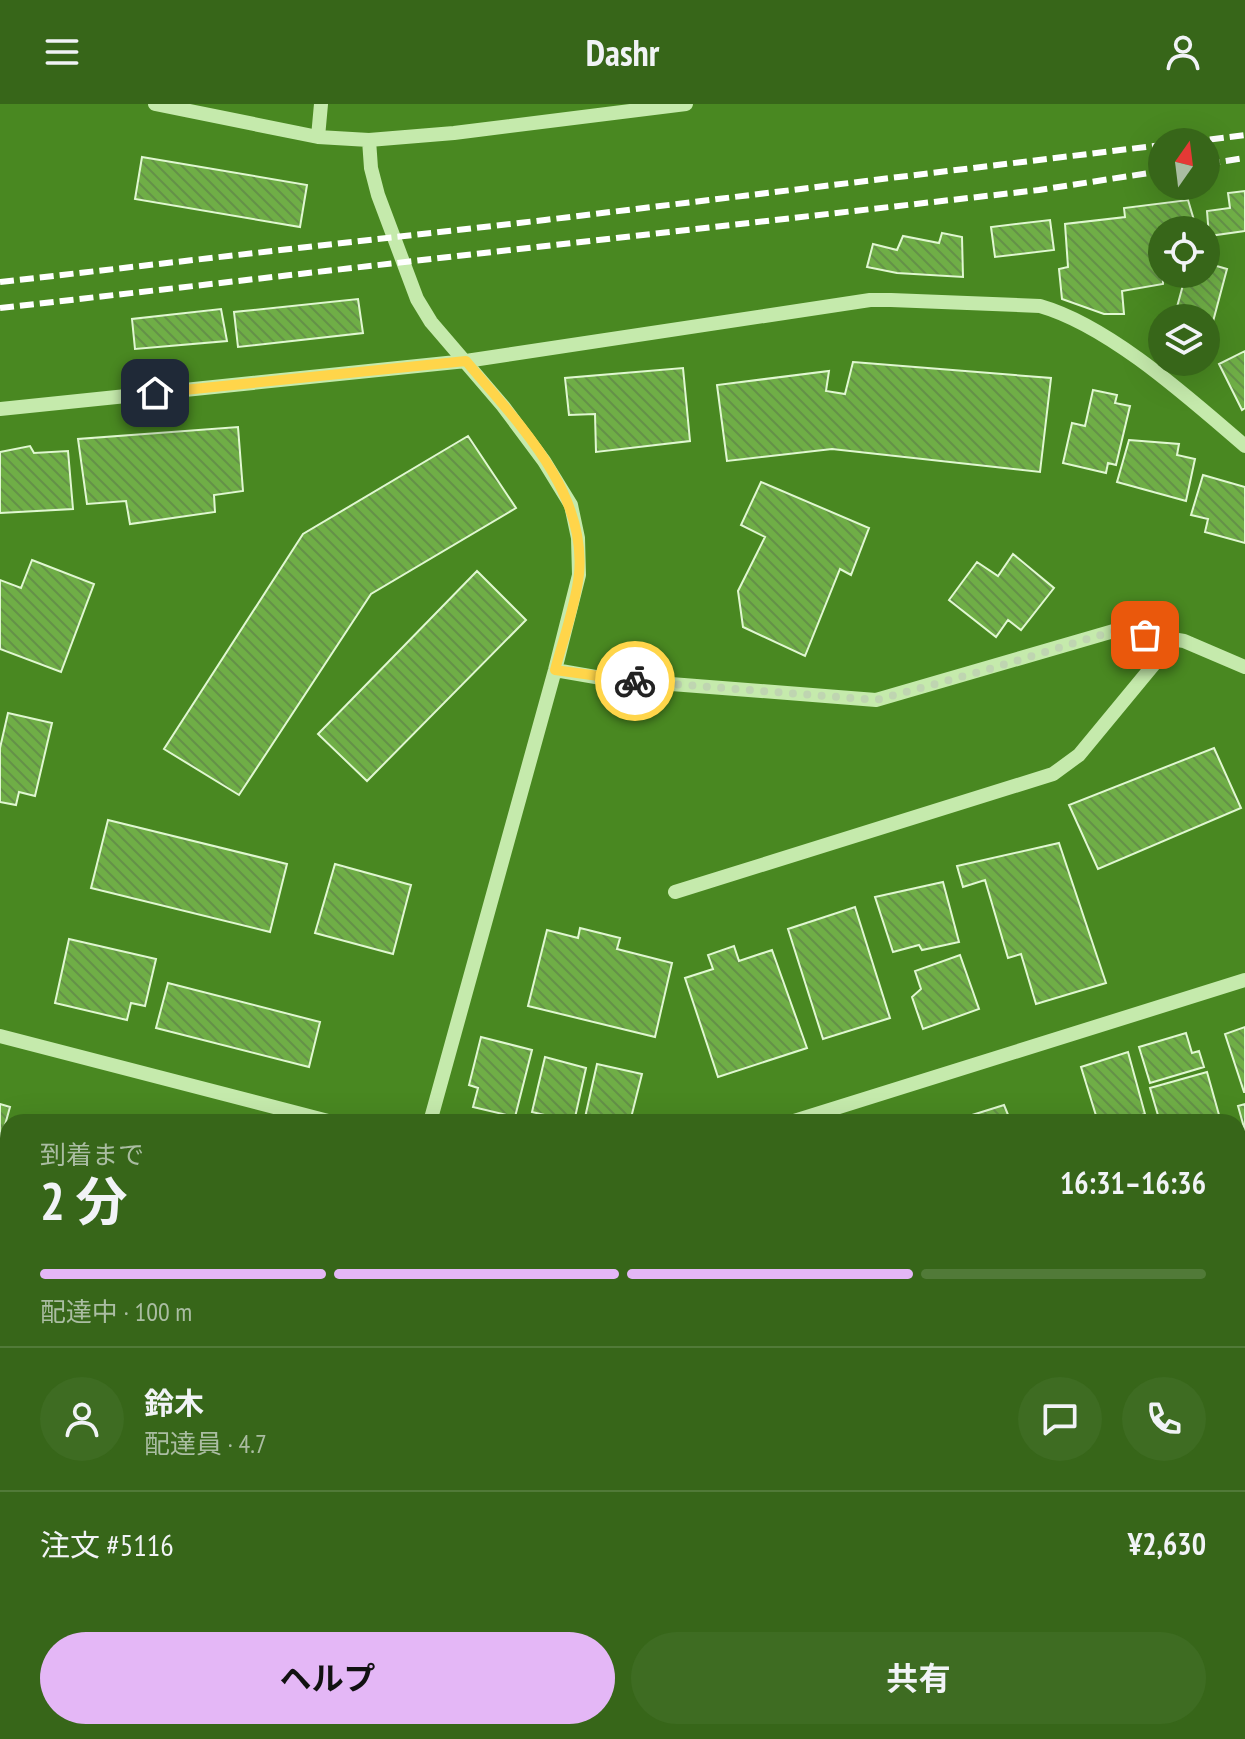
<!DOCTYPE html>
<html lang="ja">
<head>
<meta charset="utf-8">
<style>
	body { margin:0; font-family:"PT Sans Narrow","Noto Sans JP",sans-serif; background:#3e6c22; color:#f1f3f6; height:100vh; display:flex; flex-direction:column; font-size:30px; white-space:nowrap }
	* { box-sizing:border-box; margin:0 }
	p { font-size:26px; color:#aabda2 }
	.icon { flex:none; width:44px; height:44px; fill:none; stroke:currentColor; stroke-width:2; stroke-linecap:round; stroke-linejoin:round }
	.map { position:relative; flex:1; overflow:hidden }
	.drawer { position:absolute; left:0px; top:1010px; width:1246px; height:626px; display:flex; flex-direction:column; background:#376619; border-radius:24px 24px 0 0; box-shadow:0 8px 32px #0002 }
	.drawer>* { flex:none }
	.needle { width:52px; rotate:14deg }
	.buttons { position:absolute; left:1148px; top:24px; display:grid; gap:16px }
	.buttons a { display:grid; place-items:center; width:72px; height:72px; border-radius:50%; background:#376619; box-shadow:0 8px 32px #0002; font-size:40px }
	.pin { position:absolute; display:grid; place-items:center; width:68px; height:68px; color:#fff; margin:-34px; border-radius:16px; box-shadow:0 4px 12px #0006 }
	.courier { position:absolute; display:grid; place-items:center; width:80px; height:80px; margin:-40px; border:6px solid #ffd54a; border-radius:50%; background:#fff; color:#222; box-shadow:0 2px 10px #0007 }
	.overview em { font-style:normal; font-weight:700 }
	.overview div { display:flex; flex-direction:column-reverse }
	.overview { display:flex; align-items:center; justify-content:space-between; height:136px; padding:0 40px }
	h1 { font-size:52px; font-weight:700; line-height:60px }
	.bar { display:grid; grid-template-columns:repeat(4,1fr); gap:12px 8px; align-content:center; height:96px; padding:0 40px }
	.bar i { height:10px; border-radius:6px; background:#517a38 }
	.bar .on { background:#e4b7f6 }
	.bar p { grid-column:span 4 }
	.line { display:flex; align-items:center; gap:20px; padding:0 40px; border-top:2px solid #517a38 }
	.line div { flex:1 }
	.round { display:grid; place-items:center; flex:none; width:84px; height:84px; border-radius:42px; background:#3e6c22 }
	.cta { display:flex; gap:16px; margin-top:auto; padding:16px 40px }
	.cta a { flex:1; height:92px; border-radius:48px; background:#e4b7f6; color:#111; font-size:32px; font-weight:700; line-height:92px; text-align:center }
	.cta a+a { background:#3e6c22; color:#f1f3f6 }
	header { display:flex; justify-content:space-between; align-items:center; height:104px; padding:0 40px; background:#376619; font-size:36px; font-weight:700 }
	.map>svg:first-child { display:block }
</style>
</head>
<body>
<header><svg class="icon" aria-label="menu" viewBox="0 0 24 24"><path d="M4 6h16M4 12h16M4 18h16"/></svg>Dashr<svg class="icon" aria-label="person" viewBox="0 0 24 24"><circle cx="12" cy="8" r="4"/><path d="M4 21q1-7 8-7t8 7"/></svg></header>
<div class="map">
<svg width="1245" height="1635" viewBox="0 0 1245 1635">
	<defs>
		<pattern id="building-back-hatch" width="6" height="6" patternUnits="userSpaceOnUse" patternTransform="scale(2)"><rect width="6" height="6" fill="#6fae46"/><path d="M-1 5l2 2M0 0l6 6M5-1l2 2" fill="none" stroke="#649148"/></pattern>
	</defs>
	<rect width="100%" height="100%" fill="#498821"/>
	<path fill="url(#building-back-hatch)" stroke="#e0f7d1" stroke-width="2" d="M 142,53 L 307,81 L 300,123 L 135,95 Z
		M 1245,87 L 1245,127 L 1209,132 L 1207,107 L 1230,104 L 1228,89 Z
		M 1188,96 L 1196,123 L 1188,126 L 1162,126 L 1163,180 L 1122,187 L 1124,210 L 1104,210 L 1062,195 L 1059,165 L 1068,163 L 1065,120 L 1125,113 L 1124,104 Z
		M 1050,116 L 1054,146 L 995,153 L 991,123 Z
		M 942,129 L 962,133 L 963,173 L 897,169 L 867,163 L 873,140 L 897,146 L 903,132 L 939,139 Z
		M 1206,159 L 1227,165 L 1211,225 L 1206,224 L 1206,214 L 1174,214 L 1186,170 L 1206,170 Z
		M 358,195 L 363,229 L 238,243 L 234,208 Z
		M 221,205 L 227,237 L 135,245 L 132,215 Z
		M 1245,247 L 1245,304 L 1242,306 L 1219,260 Z
		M 853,258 L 1051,274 L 1040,368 L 832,345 L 727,357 L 717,281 L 829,267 L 826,287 L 845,290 Z
		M 683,264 L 690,337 L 596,348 L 595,310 L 569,311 L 565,274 Z
		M 1093,286 L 1117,291 L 1115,299 L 1130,302 L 1116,361 L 1108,359 L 1106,369 L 1063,359 L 1072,319 L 1085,322 Z
		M 238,323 L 243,387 L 214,391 L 215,408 L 130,420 L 126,397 L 87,400 L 78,335 Z
		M 468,332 L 516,404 L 371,490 L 239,691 L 164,645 L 303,430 Z
		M 1129,336 L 1179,340 L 1177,351 L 1195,355 L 1186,397 L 1117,378 Z
		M 30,342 L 34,349 L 68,347 L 73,405 L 0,409 L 0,348 Z
		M 1203,371 L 1245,383 L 1245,439 L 1205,428 L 1208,415 L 1191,411 Z
		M 761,378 L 869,424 L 851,471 L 840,465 L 805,552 L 743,523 L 738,487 L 765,433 L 741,421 Z
		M 1013,450 L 1054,484 L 1021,526 L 1008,516 L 996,533 L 949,496 L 977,458 L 998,472 Z
		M 32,456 L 94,480 L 61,568 L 0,545 L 0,476 L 21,484 Z
		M 477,467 L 526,516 L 367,677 L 318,630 Z
		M 8,609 L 52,619 L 35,692 L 19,688 L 16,701 L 0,698 L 0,644 Z
		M 1214,644 L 1241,704 L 1098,765 L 1069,701 Z
		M 108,716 L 287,760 L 270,828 L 91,784 Z
		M 1059,739 L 1106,879 L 1036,900 L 1021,850 L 1008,854 L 985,776 L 963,783 L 957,762 Z
		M 335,760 L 411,781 L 393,850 L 315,829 Z
		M 943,778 L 959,838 L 922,846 L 919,841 L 893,848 L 875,793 Z
		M 855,803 L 890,914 L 823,935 L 788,825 Z
		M 580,824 L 620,834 L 617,845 L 672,859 L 655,933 L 528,902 L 547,826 L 578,834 Z
		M 69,835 L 156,855 L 145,902 L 131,899 L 127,916 L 55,899 Z
		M 734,842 L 739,857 L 772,846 L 807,944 L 718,973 L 685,874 L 713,865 L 708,851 Z
		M 960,851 L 979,905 L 923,925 L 912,893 L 921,885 L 915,867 Z
		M 168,879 L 320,918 L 309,963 L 156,924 Z
		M 1245,923 L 1245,988 L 1244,988 L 1225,930 Z
		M 1186,929 L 1192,949 L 1199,947 L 1204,963 L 1150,979 L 1139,943 Z
		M 481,933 L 532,946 L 515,1013 L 473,1003 L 478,984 L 469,981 Z
		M 1128,948 L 1145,1010 L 1118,1018 L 1098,1018 L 1081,963 Z
		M 545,953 L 586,964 L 574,1018 L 532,1008 Z
		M 597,960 L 642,970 L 630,1018 L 584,1018 Z
		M 1207,968 L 1221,1018 L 1160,1018 L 1150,984 Z
		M 0,1000 L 10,1003 L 0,1039 Z
		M 1245,1000 L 1245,1027 L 1238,1002 Z
		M 1004,1001 L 1011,1018 L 971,1018 L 969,1012 Z
		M 1245,1067 L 1245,1107 L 1238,1109 L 1238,1069 Z
		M 1245,1127 L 1245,1159 L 1238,1142 L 1238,1130 Z
		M 0,1266 L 8,1268 L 8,1310 L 0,1308 Z
		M 1,1385 L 8,1387 L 8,1436 L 0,1434 Z
		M 0,1504 L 8,1506 L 7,1542 L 0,1540 Z
		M 417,1628 L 510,1628 L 509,1635 L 415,1635 Z
		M 532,1628 L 615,1628 L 614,1635 L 531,1635 Z"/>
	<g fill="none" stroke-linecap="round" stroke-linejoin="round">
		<path stroke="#c5eaac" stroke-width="14" d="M 155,0 L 318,33 L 369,36 L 454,29 L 686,0
			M 318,33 L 321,0
			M 369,36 L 371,64 L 378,91 L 417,195 L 431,218 L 503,302 L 544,357 L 571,401 L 578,434 L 579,471 L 555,566 L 430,1018
			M 0,305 L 466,257 L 870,196 L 891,196 L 1040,202 C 1110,222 1190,295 1245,342
			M 555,566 L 607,575 L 876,596 L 1117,526 L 1184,537 L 1245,563
			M 675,788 L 1053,670 L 1079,651 L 1174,536
			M 0,932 L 332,1018
			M 791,1018 L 1245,876
			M 1238,1244 L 1245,1239
			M 0,1341 L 8,1343
			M 1178,1628 L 1182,1635
			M 371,1635 L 372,1628"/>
		<path stroke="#fff" stroke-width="6" stroke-dasharray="14 6" stroke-linecap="butt" d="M 1190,38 L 1245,31
			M 1206,60 L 1245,54
			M 0,178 L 545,116 L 1162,41
			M 0,204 L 1039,86 L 1162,67"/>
	</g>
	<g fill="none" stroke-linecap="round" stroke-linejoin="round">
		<path stroke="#bfd5b1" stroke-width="8" stroke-dasharray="0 14.4" d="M 635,577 L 876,596 L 983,567 L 1117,526 L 1145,531"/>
		<path stroke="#ffd54a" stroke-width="10" d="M 155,289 L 466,257 C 515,316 587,386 579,470 C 576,500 563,536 555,566 L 635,577"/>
	</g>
</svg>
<div class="buttons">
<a><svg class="needle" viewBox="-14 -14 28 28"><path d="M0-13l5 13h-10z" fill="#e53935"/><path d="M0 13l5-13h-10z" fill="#aabda2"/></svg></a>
<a><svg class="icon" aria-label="locate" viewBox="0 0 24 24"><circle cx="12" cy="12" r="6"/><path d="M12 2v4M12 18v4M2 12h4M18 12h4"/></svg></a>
<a><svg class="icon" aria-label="layers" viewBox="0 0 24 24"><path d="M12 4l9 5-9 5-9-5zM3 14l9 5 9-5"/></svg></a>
</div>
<div class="pin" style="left:1145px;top:531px;background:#ea580c"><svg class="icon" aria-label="bag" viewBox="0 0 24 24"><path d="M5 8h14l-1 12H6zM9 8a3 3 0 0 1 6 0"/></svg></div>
<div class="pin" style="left:155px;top:289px;background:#1f2937"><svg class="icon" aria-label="home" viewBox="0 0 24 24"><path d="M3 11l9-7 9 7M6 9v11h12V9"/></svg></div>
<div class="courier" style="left:635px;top:577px"><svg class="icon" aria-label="bike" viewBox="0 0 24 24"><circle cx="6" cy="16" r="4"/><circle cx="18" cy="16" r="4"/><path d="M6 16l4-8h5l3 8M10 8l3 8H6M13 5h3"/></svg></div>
<section class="drawer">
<div class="overview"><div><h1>2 分</h1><p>到着まで</p></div><em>16:31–16:36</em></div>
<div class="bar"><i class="on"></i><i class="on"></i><i class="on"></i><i></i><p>配達中 · 100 m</p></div>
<div class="line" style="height:144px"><a class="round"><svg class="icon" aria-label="person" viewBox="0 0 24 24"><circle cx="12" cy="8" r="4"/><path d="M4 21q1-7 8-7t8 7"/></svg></a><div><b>鈴木</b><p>配達員 · 4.7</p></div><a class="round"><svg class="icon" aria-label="chat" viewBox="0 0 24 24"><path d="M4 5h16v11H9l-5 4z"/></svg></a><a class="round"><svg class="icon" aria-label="phone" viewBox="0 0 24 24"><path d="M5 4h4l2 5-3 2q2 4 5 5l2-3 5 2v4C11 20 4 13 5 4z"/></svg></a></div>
<div class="line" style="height:104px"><div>注文 #5116</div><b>¥2,630</b></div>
<div class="cta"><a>ヘルプ</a><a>共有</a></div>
</section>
</div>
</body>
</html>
